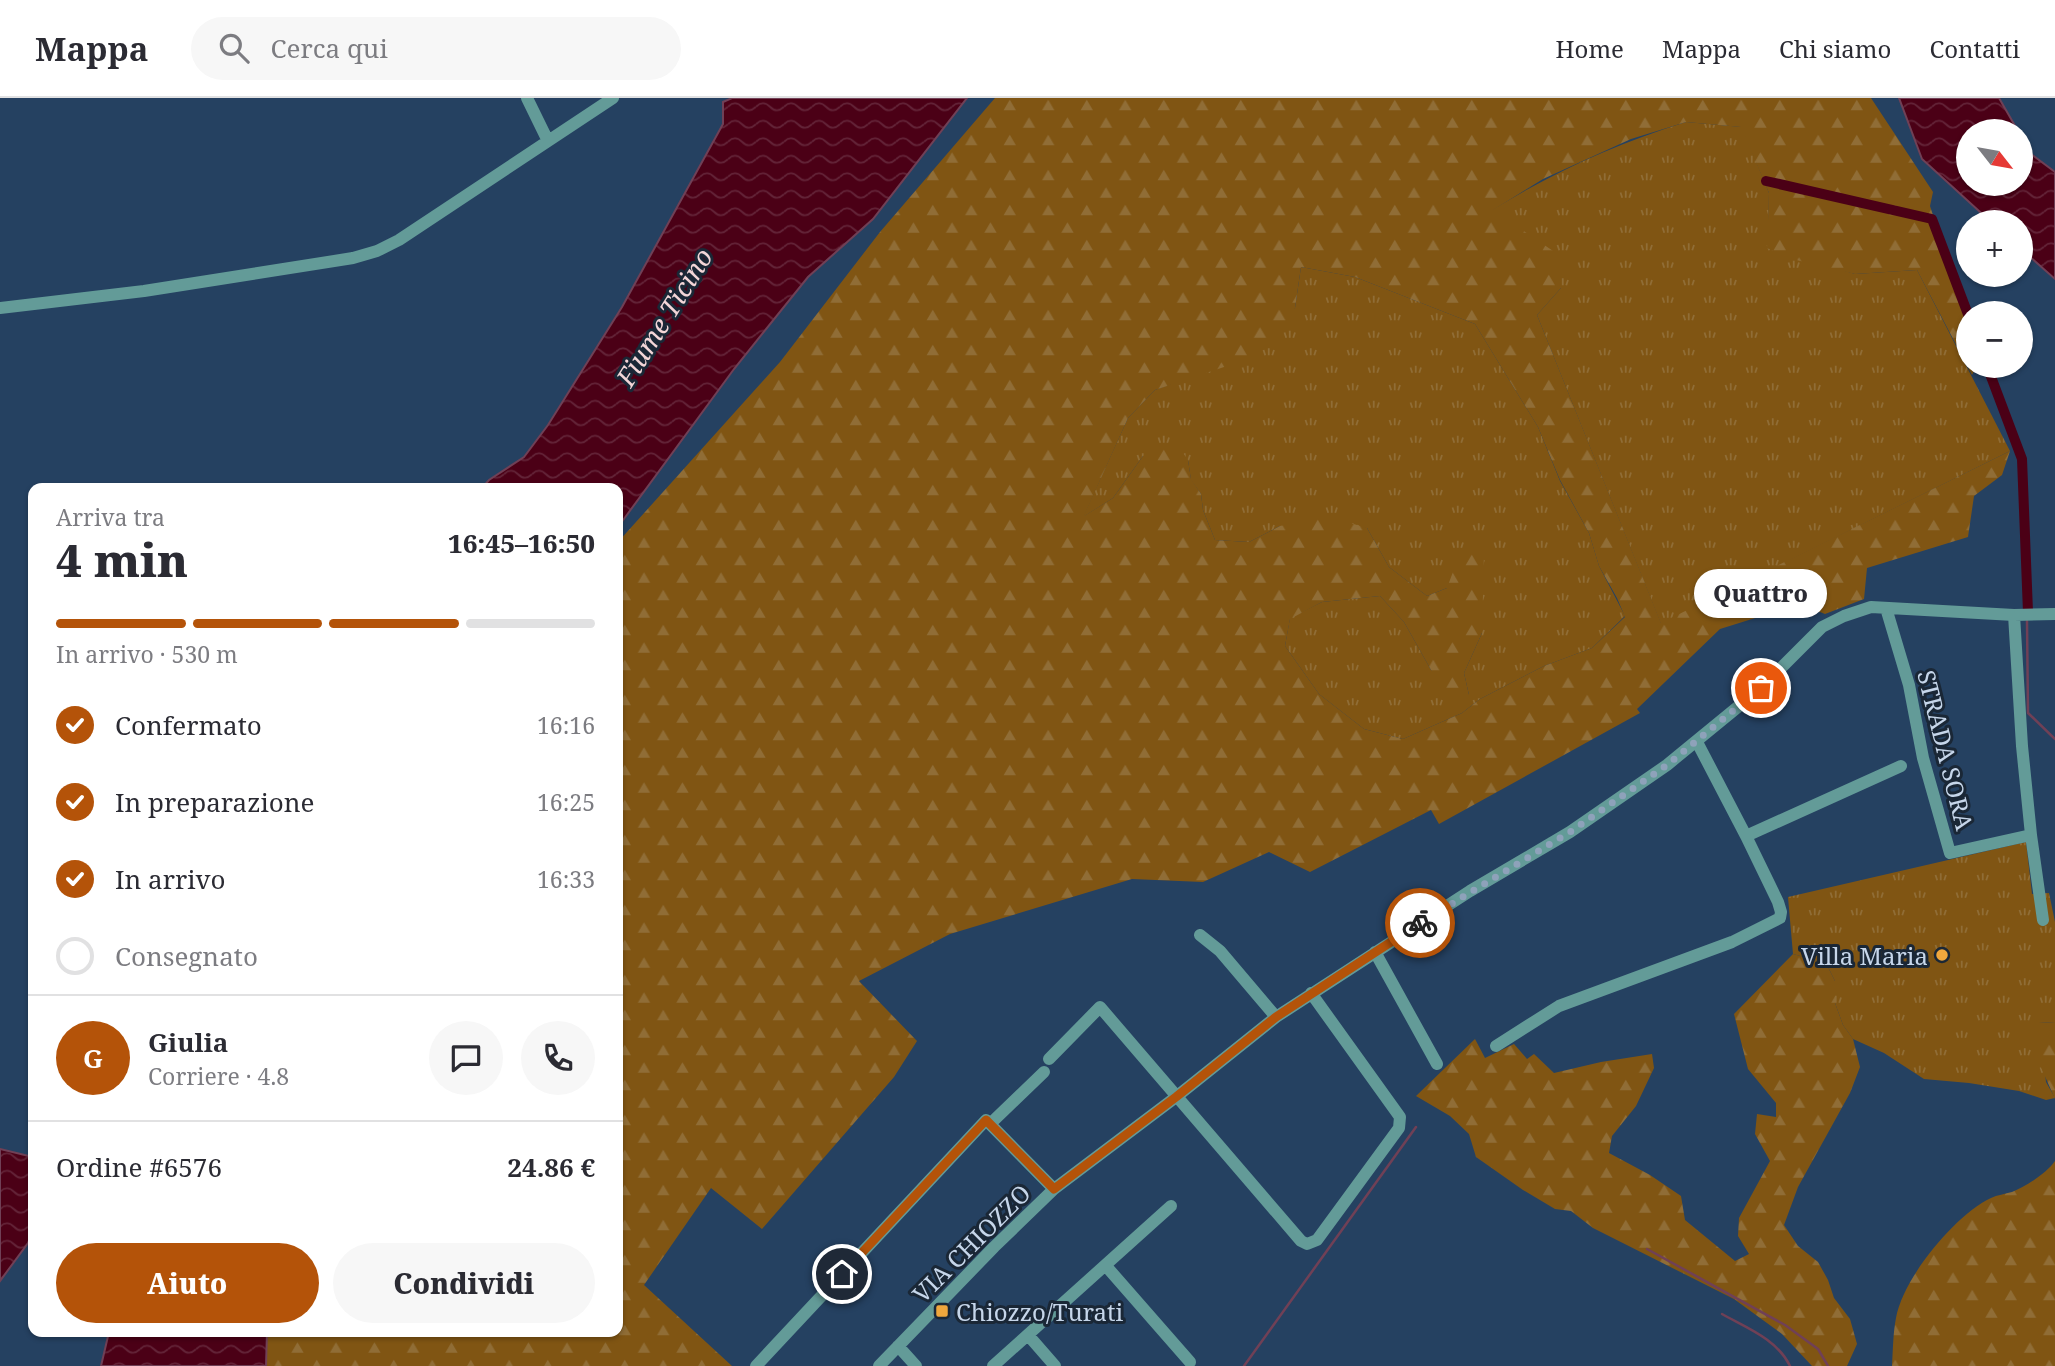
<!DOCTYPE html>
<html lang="it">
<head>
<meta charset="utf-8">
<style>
	body { margin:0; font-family:"Noto Serif",serif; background:#f7f7f7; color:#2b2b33; height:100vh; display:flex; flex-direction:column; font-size:26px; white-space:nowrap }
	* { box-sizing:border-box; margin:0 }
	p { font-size:23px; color:#7c7c81 }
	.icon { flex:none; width:38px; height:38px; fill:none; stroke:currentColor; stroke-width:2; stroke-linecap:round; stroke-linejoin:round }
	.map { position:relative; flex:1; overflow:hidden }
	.sheet { position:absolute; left:28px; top:385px; width:595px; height:854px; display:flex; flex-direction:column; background:#fff; border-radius:14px; box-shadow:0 2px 5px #0004 }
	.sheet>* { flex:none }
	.needle { width:46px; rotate:121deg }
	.buttons { position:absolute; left:1956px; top:21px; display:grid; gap:14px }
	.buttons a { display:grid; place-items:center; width:77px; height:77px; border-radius:50%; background:#fff; box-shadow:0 2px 5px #0004; font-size:35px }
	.pin { position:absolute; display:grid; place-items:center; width:60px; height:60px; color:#fff; margin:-30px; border:4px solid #fff; border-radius:50%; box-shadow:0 2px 7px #0007 }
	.courier { position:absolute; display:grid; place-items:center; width:70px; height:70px; margin:-35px; border:5px solid #b45309; border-radius:50%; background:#fff; color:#222; box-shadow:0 2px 9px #0007 }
	.bubble { position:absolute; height:49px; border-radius:24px; background:#fff; box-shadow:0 2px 5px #0004; font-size:23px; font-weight:800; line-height:49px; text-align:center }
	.head em { font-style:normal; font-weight:800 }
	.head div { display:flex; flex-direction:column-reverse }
	.head { display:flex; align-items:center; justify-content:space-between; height:119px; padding:0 28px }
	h1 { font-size:46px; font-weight:800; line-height:52px }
	.bar { display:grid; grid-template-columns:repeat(4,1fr); gap:10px 7px; align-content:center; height:84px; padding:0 28px }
	.bar i { height:9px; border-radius:5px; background:#e1e1e2 }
	.bar .on { background:#b45309 }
	.bar p { grid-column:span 4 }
	.line { display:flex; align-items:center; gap:18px; padding:0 28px; border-top:2px solid #e1e1e2 }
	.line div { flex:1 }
	.round { display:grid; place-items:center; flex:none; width:74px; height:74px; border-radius:37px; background:#f7f7f7 }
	ol { padding:0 28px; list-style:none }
	li { display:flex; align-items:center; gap:21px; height:77px }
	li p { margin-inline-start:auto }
	li .icon { padding:7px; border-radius:50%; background:#b45309; color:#fff; stroke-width:4 }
	li:last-child { color:#7c7c81 }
	li i { width:38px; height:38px; border:4px solid #e1e1e2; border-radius:50% }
	.cta { display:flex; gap:14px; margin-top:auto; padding:14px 28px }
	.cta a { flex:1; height:80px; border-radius:42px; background:#b45309; color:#fff; font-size:28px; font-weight:800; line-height:80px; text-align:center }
	.cta a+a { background:#f7f7f7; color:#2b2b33 }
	header { display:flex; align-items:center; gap:42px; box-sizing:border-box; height:98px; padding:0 35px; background:#fff; border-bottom:2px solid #e1e1e2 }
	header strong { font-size:33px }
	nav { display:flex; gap:38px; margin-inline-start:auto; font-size:24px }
	.search { width:490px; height:63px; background:#f7f7f7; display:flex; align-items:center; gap:18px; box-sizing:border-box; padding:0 24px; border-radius:38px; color:#7c7c81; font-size:26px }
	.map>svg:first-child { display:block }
</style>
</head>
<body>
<header>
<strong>Mappa</strong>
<div class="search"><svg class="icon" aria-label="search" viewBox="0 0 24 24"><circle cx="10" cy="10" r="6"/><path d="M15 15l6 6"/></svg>Cerca qui</div>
<nav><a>Home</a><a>Mappa</a><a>Chi siamo</a><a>Contatti</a></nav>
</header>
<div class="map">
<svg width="2055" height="1268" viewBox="0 0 2055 1268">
	<defs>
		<pattern id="grass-tufts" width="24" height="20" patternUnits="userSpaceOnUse" patternTransform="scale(1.75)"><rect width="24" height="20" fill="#805513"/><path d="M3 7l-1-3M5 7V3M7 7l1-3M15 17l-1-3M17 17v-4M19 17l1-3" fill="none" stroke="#906d36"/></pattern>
		<pattern id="forest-firs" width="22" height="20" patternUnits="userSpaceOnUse" patternTransform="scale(1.75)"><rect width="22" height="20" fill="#805513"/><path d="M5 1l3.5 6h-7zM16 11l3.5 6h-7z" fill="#906d36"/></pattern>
		<pattern id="water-waves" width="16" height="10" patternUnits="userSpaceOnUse" patternTransform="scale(1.75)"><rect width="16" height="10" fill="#4b0016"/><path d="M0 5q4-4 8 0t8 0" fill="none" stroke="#632438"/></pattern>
	</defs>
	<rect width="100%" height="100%" fill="#254161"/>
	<path fill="url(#grass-tufts)" d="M 1686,24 L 1742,29 L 1769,95 L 1768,150 L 1855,176 L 1917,172 L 2010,353 L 1661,526 L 1537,217 L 1561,190 L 1492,112 C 1556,73 1616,46 1686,24 Z
		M 1301,169 L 1355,179 L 1475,226 L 1538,329 L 1560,383 L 1589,435 L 1599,468 L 1625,518 L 1592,550 L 1544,568 L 1480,601 L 1462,615 L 1403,641 L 1364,631 L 1319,596 L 1285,548 L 1290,520 L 1322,504 L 1380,498 L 1404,524 L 1431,572 L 1469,597 L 1464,575 L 1482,535 L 1447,490 L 1427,498 L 1389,469 L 1367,430 L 1280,428 L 1249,444 L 1215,442 L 1203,412 L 1201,396 L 1191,382 L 1188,362 L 1143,358 L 1113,400 L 1083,419 L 1128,320 L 1155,292 L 1195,277 L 1295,210 Z
		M 2026,744 L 2032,796 L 2049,795 L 2055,824 L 2055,925 L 2039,924 L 2046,984 L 2055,1000 L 2046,1002 L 2019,993 L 1969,985 L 1924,981 L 1884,955 L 1853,941 L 1843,927 L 1835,905 L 1835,883 L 1826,865 L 1793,856 L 1788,799 Z"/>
	<path fill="url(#forest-firs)" fill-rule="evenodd" d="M 995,0 L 1871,0 L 1933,94 L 1930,108 L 1969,226 L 1969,268 L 1977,268 L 1972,277 L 1917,172 L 1855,176 L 1792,161 L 1767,150 L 1769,95 L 1741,29 L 1686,24 L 1631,41 L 1543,81 L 1493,112 L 1559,157 L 1561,190 L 1537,217 L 1661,525 L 2010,353 L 2002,377 L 1974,398 L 1968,439 L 1867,470 L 1864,501 L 1825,516 L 1800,506 L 1720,531 L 1637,611 L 1640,615 L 1439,726 L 1431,712 L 1310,774 L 1269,754 L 1203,784 L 1132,781 L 950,836 L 859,883 L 917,943 L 894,979 L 762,1131 L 711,1090 L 644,1187 L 732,1268 L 266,1268 L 267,1234 L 618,1234 L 618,444 L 780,264 L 880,134 ZM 1301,169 L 1355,179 L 1475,226 L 1538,329 L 1560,382 L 1589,435 L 1599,468 L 1617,500 L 1625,519 L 1592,550 L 1544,568 L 1480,601 L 1462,615 L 1403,641 L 1364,631 L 1319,596 L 1285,548 L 1290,521 L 1322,504 L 1380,498 L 1404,524 L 1431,572 L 1452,601 L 1469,597 L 1464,575 L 1482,535 L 1484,454 L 1460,455 L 1447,490 L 1427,498 L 1389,469 L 1367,430 L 1327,418 L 1280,428 L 1249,444 L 1215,442 L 1203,412 L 1201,396 L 1191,381 L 1188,362 L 1174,342 L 1143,358 L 1113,400 L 1084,418 L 1128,320 L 1155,292 L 1245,262 L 1281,234 L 1295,210 Z
		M 1793,856 L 1826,865 L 1835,883 L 1835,905 L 1843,927 L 1853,941 L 1860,969 L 1850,995 L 1798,1089 L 1784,1127 L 1798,1148 L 1818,1164 L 1828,1182 L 1834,1200 L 1850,1221 L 1857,1246 L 1847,1268 L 1812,1268 L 1782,1236 L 1734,1201 L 1593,1130 L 1571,1113 L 1555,1111 L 1523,1092 L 1476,1059 L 1469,1036 L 1450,1018 L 1416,998 L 1475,941 L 1485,960 L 1514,946 L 1527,961 L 1534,956 L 1554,975 L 1601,964 L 1652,956 L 1654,970 L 1636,1008 L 1612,1038 L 1609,1055 L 1650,1077 L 1681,1098 L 1685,1122 L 1735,1163 L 1749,1156 L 1738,1138 L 1739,1120 L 1770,1063 L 1755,1036 L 1757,1016 L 1776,1019 L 1776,1005 L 1748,971 L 1734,916 Z
		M 2039,924 L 2055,925 L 2055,1001 L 2036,958 Z
		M 2055,1063 L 2055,1268 L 1892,1268 C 1893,1252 1893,1235 1896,1220 C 1903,1180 1955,1117 1991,1100 C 1997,1097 2005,1096 2012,1094 C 2025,1089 2047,1075 2055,1063 Z"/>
	<path fill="url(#water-waves)" stroke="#704056" stroke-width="2" d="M 732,0 L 967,0 L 873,121 L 808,179 L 734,271 L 618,429 L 618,390 L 482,390 L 489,382 L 524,359 L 548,327 L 622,209 L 723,26 L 723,4 Z
		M 1899,0 L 1999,0 L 2018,33 L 1969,33 L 1969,86 L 2021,86 L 2021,39 L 2031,56 L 2055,74 L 2055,181 L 2021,151 L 2021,124 L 1991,124 L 1922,61 Z
		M 0,1051 L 33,1059 L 33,1132 L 28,1145 L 0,1183 Z
		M 109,1234 L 267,1234 L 266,1268 L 101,1268 Z"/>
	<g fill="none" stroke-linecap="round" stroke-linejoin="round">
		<path stroke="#704056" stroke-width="2.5" d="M 2027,523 L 2028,615 L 2055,641
			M 1647,1151 L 1785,1227 L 1818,1251 L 1828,1268
			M 1722,1216 C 1747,1230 1777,1241 1790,1268
			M 1244,1268 L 1416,1029"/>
		<path stroke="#4b0016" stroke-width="10" d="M 1766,83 L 1932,121 L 1969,219
			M 1987,268 L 2022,361 L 2028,514"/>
		<path stroke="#639b98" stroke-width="12" d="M 527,0 L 548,43
			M 0,210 L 144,193 L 353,160 L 377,153 L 399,142 L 613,0
			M 1886,510 L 1909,587 L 1923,660 L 1950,755 L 2031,737 L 2022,648 L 2014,517
			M 1697,644 L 1746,738 L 1901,668
			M 2031,737 L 2043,822
			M 1200,837 L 1220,853 L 1276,919
			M 1375,854 L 1437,966
			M 1496,948 L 1559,908 L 1732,844 L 1780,820 L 1781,814 L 1778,804 L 1746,738
			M 1049,961 L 1100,909 L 1301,1143 L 1307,1146 L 1317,1142 L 1399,1030 L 1400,1019 L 1311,895
			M 990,1026 L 1044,974
			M 1106,1168 L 1190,1264
			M 1028,1237 L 1055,1268
			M 898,1248 L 916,1268
			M 756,1268 L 986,1022 L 1054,1091
			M 879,1268 L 994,1149 L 1054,1091 L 1176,999 L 1276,919 L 1470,793 L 1570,734 L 1667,667 L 1761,590 L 1822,529 L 1844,518 L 1871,509 L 2014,517 L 2055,516
			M 993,1268 L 1171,1108"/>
	</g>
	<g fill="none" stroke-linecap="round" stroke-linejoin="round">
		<path stroke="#8ea2ba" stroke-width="7" stroke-dasharray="0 12.6" d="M 1420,825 L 1570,734 L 1667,667 L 1761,590"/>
		<path stroke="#b45309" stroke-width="9" d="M 842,1176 L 986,1022 L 1054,1091 L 1176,999 L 1276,919 L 1420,825"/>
	</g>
	<g fill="#efa73d" stroke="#1a2736" stroke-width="2.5">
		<circle cx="1942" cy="857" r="7"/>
		<rect x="935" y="1206" width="14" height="14" rx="3.5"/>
	</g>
	<g text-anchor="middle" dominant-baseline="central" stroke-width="6" stroke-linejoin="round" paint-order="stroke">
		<g font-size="24" fill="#c6d6ea" stroke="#1a2736">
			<text transform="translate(1946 652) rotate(76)">STRADA SORA</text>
			<text transform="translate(971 1145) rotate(-45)">VIA CHIOZZO</text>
		</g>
		<g font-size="24" fill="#c6d6ea" stroke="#1a2736" text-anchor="end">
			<text x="1928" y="857">Villa Maria</text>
			<text x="956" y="1213" text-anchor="start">Chiozzo/Turati</text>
		</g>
		<g font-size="26" font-style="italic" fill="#f3d6d8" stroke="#1a2736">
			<text transform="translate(664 219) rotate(-58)">Fiume Ticino</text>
		</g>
	</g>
</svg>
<div class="buttons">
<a><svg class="needle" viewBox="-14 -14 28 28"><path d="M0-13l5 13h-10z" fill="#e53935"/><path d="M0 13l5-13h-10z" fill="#7c7c81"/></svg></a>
<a>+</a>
<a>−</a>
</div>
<div class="pin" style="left:1761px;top:590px;background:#ea580c"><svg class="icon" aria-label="bag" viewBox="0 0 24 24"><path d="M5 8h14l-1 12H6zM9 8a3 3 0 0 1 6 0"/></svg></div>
<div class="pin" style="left:842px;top:1176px;background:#1f2937"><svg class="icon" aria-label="home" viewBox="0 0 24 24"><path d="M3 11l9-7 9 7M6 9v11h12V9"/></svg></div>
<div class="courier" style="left:1420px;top:825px"><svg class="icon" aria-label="bike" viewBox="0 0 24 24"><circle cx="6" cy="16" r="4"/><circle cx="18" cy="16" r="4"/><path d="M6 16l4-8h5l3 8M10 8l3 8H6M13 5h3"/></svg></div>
<div class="bubble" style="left:1694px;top:471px;width:133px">Quattro</div>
<section class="sheet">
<div class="head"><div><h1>4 min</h1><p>Arriva tra</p></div><em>16:45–16:50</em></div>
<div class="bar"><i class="on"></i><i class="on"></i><i class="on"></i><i></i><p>In arrivo · 530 m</p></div>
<ol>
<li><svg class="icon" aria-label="check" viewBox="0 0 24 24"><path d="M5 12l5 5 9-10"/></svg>Confermato<p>16:16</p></li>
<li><svg class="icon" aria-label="check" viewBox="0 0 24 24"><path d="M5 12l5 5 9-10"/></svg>In preparazione<p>16:25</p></li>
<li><svg class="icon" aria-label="check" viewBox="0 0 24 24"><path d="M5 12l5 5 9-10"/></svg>In arrivo<p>16:33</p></li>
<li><i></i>Consegnato</li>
</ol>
<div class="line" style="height:126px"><b class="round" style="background:#b45309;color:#fff">G</b><div><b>Giulia</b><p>Corriere · 4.8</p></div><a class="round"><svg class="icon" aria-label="chat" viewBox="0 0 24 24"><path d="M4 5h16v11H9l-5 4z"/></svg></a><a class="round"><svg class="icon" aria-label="phone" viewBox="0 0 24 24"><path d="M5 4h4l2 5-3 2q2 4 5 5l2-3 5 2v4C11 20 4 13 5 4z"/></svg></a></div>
<div class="line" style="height:91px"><div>Ordine #6576</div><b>24.86 €</b></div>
<div class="cta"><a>Aiuto</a><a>Condividi</a></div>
</section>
</div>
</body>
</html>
